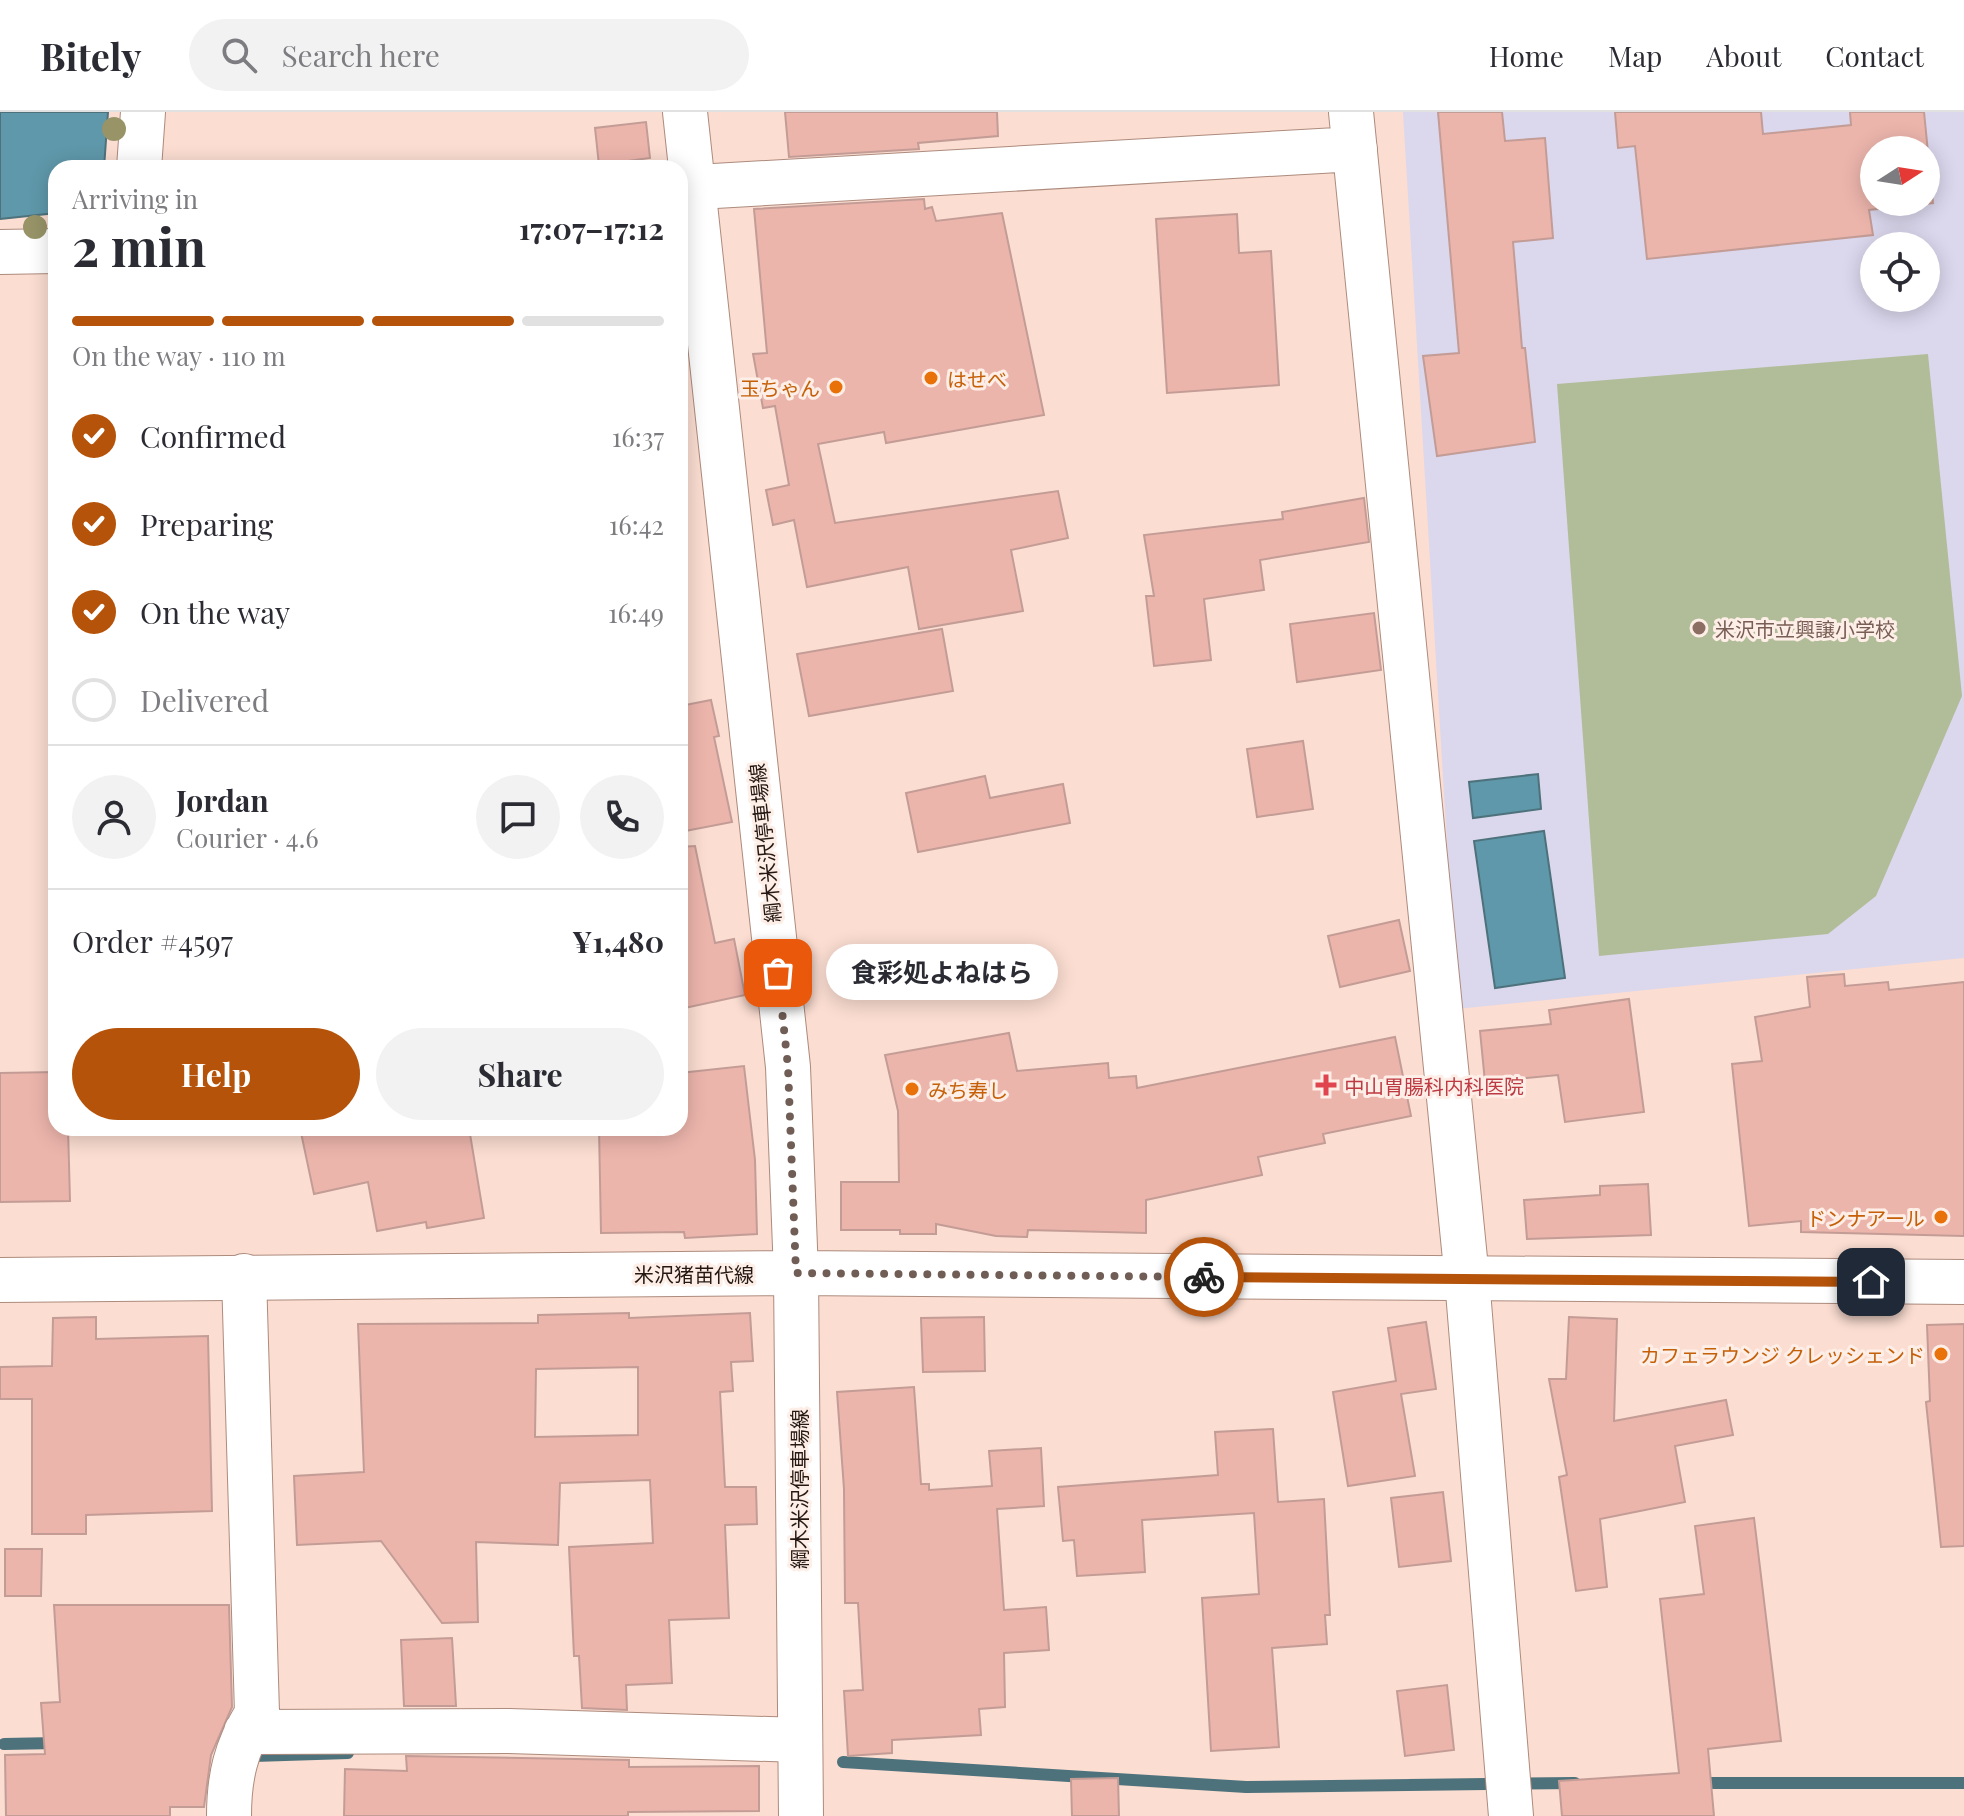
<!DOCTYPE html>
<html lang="en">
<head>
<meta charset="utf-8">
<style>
	body { margin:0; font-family:"Playfair Display","Noto Sans JP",serif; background:#f2f2f3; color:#2b2b33; height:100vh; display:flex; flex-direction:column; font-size:30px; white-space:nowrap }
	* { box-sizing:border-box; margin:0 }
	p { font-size:26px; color:#7c7c81 }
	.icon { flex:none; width:44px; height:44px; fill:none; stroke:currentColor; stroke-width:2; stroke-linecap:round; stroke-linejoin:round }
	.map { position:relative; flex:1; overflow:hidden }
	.panel { position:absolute; left:48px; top:48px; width:640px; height:976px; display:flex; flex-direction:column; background:#fff; border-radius:24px; box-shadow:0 4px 20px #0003 }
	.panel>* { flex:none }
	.needle { width:52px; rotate:78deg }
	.controls { position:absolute; left:1860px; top:24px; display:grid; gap:16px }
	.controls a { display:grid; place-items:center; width:80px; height:80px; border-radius:50%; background:#fff; box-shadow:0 4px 20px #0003; font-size:40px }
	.pin { position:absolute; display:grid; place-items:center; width:68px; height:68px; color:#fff; margin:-34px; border-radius:16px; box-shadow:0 4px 12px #0006 }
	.courier { position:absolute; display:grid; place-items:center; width:80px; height:80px; margin:-40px; border:6px solid #b45309; border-radius:50%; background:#fff; color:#222; box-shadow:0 2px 10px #0007 }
	.bubble { position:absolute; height:56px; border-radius:28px; background:#fff; box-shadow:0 4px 20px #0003; font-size:26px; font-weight:700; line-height:56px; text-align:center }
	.summary em { font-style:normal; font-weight:700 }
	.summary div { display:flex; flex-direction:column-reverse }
	.summary { display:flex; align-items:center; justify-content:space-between; height:136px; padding:0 24px }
	h1 { font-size:52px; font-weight:700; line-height:60px }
	.bar { display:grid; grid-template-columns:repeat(4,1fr); gap:12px 8px; align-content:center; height:96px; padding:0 24px }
	.bar i { height:10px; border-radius:6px; background:#e1e1e2 }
	.bar .on { background:#b45309 }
	.bar p { grid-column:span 4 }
	.line { display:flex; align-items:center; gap:20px; padding:0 24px; border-top:2px solid #e1e1e2 }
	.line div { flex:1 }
	.round { display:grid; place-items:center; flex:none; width:84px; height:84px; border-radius:42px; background:#f2f2f3 }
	ol { padding:0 24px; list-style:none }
	li { display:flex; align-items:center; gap:24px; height:88px }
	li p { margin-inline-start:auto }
	li .icon { padding:8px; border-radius:50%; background:#b45309; color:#fff; stroke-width:4 }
	li:last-child { color:#7c7c81 }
	li i { width:44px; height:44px; border:4px solid #e1e1e2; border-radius:50% }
	.primary-button { display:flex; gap:16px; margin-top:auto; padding:16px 24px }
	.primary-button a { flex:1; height:92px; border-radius:48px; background:#b45309; color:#fff; font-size:32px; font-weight:700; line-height:92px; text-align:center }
	.primary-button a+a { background:#f2f2f3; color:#2b2b33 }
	header { display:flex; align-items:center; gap:48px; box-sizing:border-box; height:112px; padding:0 40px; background:#fff; border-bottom:2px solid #e1e1e2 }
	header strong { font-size:38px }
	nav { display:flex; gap:44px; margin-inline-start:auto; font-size:28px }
	.search { width:560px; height:72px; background:#f2f2f3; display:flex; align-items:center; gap:20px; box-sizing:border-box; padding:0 28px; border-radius:44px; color:#7c7c81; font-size:30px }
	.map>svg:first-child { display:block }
</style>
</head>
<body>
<header>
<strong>Bitely</strong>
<div class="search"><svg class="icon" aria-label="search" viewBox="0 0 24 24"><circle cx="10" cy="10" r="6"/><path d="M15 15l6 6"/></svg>Search here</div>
<nav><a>Home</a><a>Map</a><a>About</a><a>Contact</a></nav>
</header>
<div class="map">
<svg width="1964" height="1704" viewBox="0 0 1964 1704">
	<rect width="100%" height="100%" fill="#fbddd1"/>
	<path fill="#dbd7ed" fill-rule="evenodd" d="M 1403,0 L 1964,0 L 1964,846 L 1457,897 ZM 1874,38 L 1926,38 L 1926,90 L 1874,90 ZM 1874,134 L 1926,134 L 1926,186 L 1874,186 Z"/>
	<path fill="#b1bd98" d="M 1928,242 L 1962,584 L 1876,784 L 1828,822 L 1599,844 L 1557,272 Z"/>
	<path fill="#5f98aa" stroke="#4e727c" stroke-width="2" d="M 0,0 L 108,0 L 104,56 L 56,56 L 56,101 L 0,107 Z
		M 1538,662 L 1541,697 L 1473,706 L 1469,670 Z
		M 1544,719 L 1565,866 L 1495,876 L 1474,729 Z"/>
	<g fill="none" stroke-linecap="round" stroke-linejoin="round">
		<path stroke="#4e727c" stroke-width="12" d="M 4,1632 L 57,1631
			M 252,1644 L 348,1641
			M 843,1650 L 1246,1675 L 1575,1671
			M 1698,1671 L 1964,1671"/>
	</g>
	<path fill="#ecb5ac" stroke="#c39c96" stroke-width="2" fill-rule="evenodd" d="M 785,0 L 997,0 L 998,24 L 918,31 L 919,37 L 789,45 Z
		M 1438,0 L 1502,0 L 1505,29 L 1545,26 L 1553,126 L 1513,130 L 1522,236 L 1525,236 L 1535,330 L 1437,344 L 1423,244 L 1459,241 Z
		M 1615,0 L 1761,0 L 1763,22 L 1851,13 L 1850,0 L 1924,0 L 1933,91 L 1869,98 L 1873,123 L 1647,147 L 1635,34 L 1618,36 ZM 1874,38 L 1926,38 L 1926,90 L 1874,90 Z
		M 646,10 L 650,46 L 599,53 L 595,16 Z
		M 924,87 L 925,97 L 932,95 L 936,109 L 1002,101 L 1044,303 L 886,331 L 884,320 L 818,332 L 835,411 L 1058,379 L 1068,426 L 1011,438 L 1023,499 L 919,517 L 908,455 L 807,475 L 794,408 L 773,413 L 766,378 L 789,373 L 775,294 L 763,296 L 753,242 L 767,241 L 754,97 Z
		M 1237,102 L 1239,141 L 1271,139 L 1279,273 L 1167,281 L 1156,107 Z
		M 1364,386 L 1369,430 L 1260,448 L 1264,478 L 1204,487 L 1211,548 L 1154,554 L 1146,484 L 1154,484 L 1144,423 L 1283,407 L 1282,400 Z
		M 1374,501 L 1381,558 L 1297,570 L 1290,512 Z
		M 942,517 L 953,579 L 809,604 L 797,542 Z
		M 711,588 L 719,624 L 714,625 L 732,710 L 680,720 L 680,594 Z
		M 1303,629 L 1313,697 L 1257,705 L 1247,637 Z
		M 985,664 L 990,686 L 1063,672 L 1070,711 L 918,740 L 906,681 Z
		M 695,734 L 715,831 L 734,827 L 745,883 L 680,897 L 680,735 Z
		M 1399,808 L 1410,859 L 1340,875 L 1328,824 Z
		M 1844,862 L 1845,874 L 1888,870 L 1889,878 L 1964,870 L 1964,1124 L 1801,1120 L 1801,1109 L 1749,1114 L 1732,952 L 1762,949 L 1755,905 L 1810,895 L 1807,865 Z
		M 1629,887 L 1644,1000 L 1565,1010 L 1558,963 L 1485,970 L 1480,919 L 1551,912 L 1549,898 Z
		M 1009,921 L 1017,959 L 1108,951 L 1109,966 L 1136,964 L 1137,976 L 1395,925 L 1411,1004 L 1323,1022 L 1325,1031 L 1258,1045 L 1262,1063 L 1146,1088 L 1146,1121 L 1028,1118 L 1027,1125 L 996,1124 L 936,1112 L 936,1122 L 900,1122 L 900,1118 L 841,1118 L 841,1070 L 899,1070 L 898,999 L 885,943 Z
		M 744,954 L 755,1048 L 757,1122 L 685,1126 L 684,1120 L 601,1121 L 599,1016 L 680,1016 L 680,961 Z
		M 56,960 L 56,1016 L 68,1016 L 70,1089 L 0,1090 L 0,961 Z
		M 300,1016 L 469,1016 L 484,1106 L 427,1116 L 426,1110 L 377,1119 L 368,1070 L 314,1082 Z
		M 1648,1072 L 1651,1123 L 1527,1127 L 1524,1088 L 1600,1083 L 1600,1074 Z
		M 629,1201 L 629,1206 L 750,1201 L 753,1249 L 731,1250 L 733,1279 L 720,1280 L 725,1375 L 756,1375 L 757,1412 L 725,1413 L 729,1506 L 669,1508 L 672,1571 L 626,1573 L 627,1598 L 582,1596 L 579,1544 L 574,1544 L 569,1435 L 653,1431 L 650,1368 L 560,1371 L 558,1433 L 476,1430 L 478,1510 L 442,1511 L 381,1429 L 297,1433 L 294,1364 L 364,1360 L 358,1212 L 538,1211 L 538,1203 ZM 638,1255 L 638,1323 L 535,1325 L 536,1257 Z
		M 96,1205 L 96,1227 L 208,1224 L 212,1399 L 86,1403 L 86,1422 L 32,1422 L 32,1287 L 0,1287 L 0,1255 L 52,1254 L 53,1206 Z
		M 984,1205 L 985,1259 L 923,1260 L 921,1206 Z
		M 1569,1205 L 1617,1207 L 1614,1309 L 1726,1288 L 1733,1323 L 1675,1334 L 1685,1390 L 1600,1407 L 1607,1475 L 1576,1479 L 1559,1365 L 1567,1363 L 1549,1267 L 1566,1267 Z
		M 1426,1210 L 1436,1277 L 1401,1282 L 1415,1364 L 1348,1374 L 1333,1280 L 1396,1269 L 1388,1216 Z
		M 1964,1212 L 1964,1434 L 1941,1435 L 1926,1290 L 1930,1289 L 1927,1213 Z
		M 914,1275 L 921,1372 L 929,1372 L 929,1378 L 992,1374 L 989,1339 L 1041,1336 L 1044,1394 L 997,1397 L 1004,1498 L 1046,1495 L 1049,1538 L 1004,1541 L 1005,1595 L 979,1597 L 981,1623 L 892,1628 L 892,1641 L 848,1644 L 844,1579 L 863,1578 L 858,1491 L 845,1491 L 844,1377 L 837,1280 Z
		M 1273,1317 L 1278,1390 L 1324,1387 L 1330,1503 L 1325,1503 L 1327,1532 L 1272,1536 L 1279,1635 L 1211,1639 L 1202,1486 L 1259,1482 L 1254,1401 L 1142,1408 L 1145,1460 L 1077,1464 L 1074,1428 L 1063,1429 L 1058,1375 L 1218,1363 L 1215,1320 Z
		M 1443,1380 L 1451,1449 L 1399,1455 L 1391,1386 Z
		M 1754,1406 L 1781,1629 L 1708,1637 L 1714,1704 L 1562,1704 L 1559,1669 L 1679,1661 L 1660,1487 L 1704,1482 L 1695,1414 Z
		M 5,1437 L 42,1437 L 41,1484 L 5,1484 Z
		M 54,1493 L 229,1493 L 232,1595 L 211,1643 L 204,1695 L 170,1695 L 170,1704 L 6,1704 L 5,1643 L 45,1642 L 41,1591 L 60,1590 Z
		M 452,1526 L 456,1594 L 404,1594 L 401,1528 Z
		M 1447,1573 L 1454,1638 L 1405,1644 L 1397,1579 Z
		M 406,1644 L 629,1648 L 629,1655 L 759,1654 L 759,1699 L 628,1700 L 628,1704 L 344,1704 L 345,1657 L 407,1659 Z
		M 1118,1666 L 1119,1704 L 1072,1704 L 1071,1667 Z"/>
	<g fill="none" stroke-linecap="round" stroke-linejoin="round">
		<g stroke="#ad8b7d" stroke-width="46">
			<path id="minor" d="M 1351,0 L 1467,1167 L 1511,1704
				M 139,56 L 143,0
				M 680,76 L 1355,37
				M 0,140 L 56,139
				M 246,1620 L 509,1619 L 800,1628
				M 229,1704 C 229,1664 236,1636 257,1601 L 244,1164"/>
		</g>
		<g stroke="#ad8b7d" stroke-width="46">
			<path id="major" d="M 685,0 L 788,955 L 796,1161 L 801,1704
				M 0,1168 L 796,1161 L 1964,1170"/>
		</g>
		<use href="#minor" stroke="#fff" stroke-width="44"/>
		<use href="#major" stroke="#fff" stroke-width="44"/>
	</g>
	<g fill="#989468">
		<circle cx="114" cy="17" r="12"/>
		<circle cx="35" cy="115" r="12"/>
	</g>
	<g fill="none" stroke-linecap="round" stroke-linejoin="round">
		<path stroke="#705d55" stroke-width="8" stroke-dasharray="0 14.4" d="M 778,861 L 788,955 L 796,1161 L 1204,1165"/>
		<path stroke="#b45309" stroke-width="10" d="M 1204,1165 L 1871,1170"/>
	</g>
	<g fill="#e8710a" stroke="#fdeee7" stroke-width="3">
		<circle cx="931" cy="266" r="8"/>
		<circle cx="836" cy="275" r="8"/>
		<circle cx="912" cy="977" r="8"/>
		<circle cx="1941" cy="1105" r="8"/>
		<circle cx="1941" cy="1242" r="8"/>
	</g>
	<circle fill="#8d6e63" stroke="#fdeee7" stroke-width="3" cx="1699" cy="516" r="8"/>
	<path fill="#e0444e" stroke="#fdeee7" stroke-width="3" d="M1322 961h8v8h8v8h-8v8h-8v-8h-8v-8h8z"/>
	<g text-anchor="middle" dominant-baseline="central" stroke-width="6" stroke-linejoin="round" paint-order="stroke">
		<g font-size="20" fill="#c56008" stroke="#fdeee7" text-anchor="end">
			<text x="947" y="266" text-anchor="start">はせべ</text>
			<text x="820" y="275">玉ちゃん</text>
			<text x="928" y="977" text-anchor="start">みち寿し</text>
			<text x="1925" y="1105">ドンナアール</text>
			<text x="1925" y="1242">カフェラウンジ クレッシェンド</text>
		</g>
		<g font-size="20" fill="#785e54" stroke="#fdeee7" text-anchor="start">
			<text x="1715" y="516">米沢市立興譲小学校</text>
		</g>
		<g font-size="20" fill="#251812" stroke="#fdeee7">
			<text transform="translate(764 731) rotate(-96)">綱木米沢停車場線</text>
			<text x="694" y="1161">米沢猪苗代線</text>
			<text transform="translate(798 1377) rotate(-90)">綱木米沢停車場線</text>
		</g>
		<g font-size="20" fill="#be3a42" stroke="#fdeee7" text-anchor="start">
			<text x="1344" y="973">中山胃腸科内科医院</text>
		</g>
	</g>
</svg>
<div class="controls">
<a><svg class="needle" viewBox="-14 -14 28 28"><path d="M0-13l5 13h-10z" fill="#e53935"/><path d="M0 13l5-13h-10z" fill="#7c7c81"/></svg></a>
<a><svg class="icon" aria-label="locate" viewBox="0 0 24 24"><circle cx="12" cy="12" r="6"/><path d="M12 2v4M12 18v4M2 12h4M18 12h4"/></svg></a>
</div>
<div class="pin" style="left:778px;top:861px;background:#ea580c"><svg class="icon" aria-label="bag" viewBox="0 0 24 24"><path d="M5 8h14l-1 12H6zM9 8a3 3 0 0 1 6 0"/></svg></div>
<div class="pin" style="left:1871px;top:1170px;background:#1f2937"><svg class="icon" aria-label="home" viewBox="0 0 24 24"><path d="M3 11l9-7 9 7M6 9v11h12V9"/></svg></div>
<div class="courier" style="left:1204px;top:1165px"><svg class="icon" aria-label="bike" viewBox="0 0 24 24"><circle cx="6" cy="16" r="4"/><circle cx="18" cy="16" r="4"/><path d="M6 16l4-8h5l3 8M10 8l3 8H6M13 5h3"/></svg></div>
<div class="bubble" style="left:826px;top:832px;width:232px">食彩処よねはら</div>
<section class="panel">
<div class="summary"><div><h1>2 min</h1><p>Arriving in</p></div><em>17:07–17:12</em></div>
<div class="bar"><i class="on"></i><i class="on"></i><i class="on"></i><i></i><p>On the way · 110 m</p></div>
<ol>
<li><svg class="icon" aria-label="check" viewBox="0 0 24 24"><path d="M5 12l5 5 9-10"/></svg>Confirmed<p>16:37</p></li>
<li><svg class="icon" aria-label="check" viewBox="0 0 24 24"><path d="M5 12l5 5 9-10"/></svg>Preparing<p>16:42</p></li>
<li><svg class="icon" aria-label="check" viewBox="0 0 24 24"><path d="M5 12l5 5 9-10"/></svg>On the way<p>16:49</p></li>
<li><i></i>Delivered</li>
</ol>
<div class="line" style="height:144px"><a class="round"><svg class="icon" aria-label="person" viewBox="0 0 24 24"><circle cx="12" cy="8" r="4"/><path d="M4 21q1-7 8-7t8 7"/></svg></a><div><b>Jordan</b><p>Courier · 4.6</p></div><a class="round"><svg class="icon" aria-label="chat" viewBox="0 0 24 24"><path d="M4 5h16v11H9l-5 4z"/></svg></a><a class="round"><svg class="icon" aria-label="phone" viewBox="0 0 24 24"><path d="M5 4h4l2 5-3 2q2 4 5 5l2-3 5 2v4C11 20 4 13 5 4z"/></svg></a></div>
<div class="line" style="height:104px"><div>Order #4597</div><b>¥1,480</b></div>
<div class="primary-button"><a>Help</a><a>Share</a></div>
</section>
</div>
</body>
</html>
